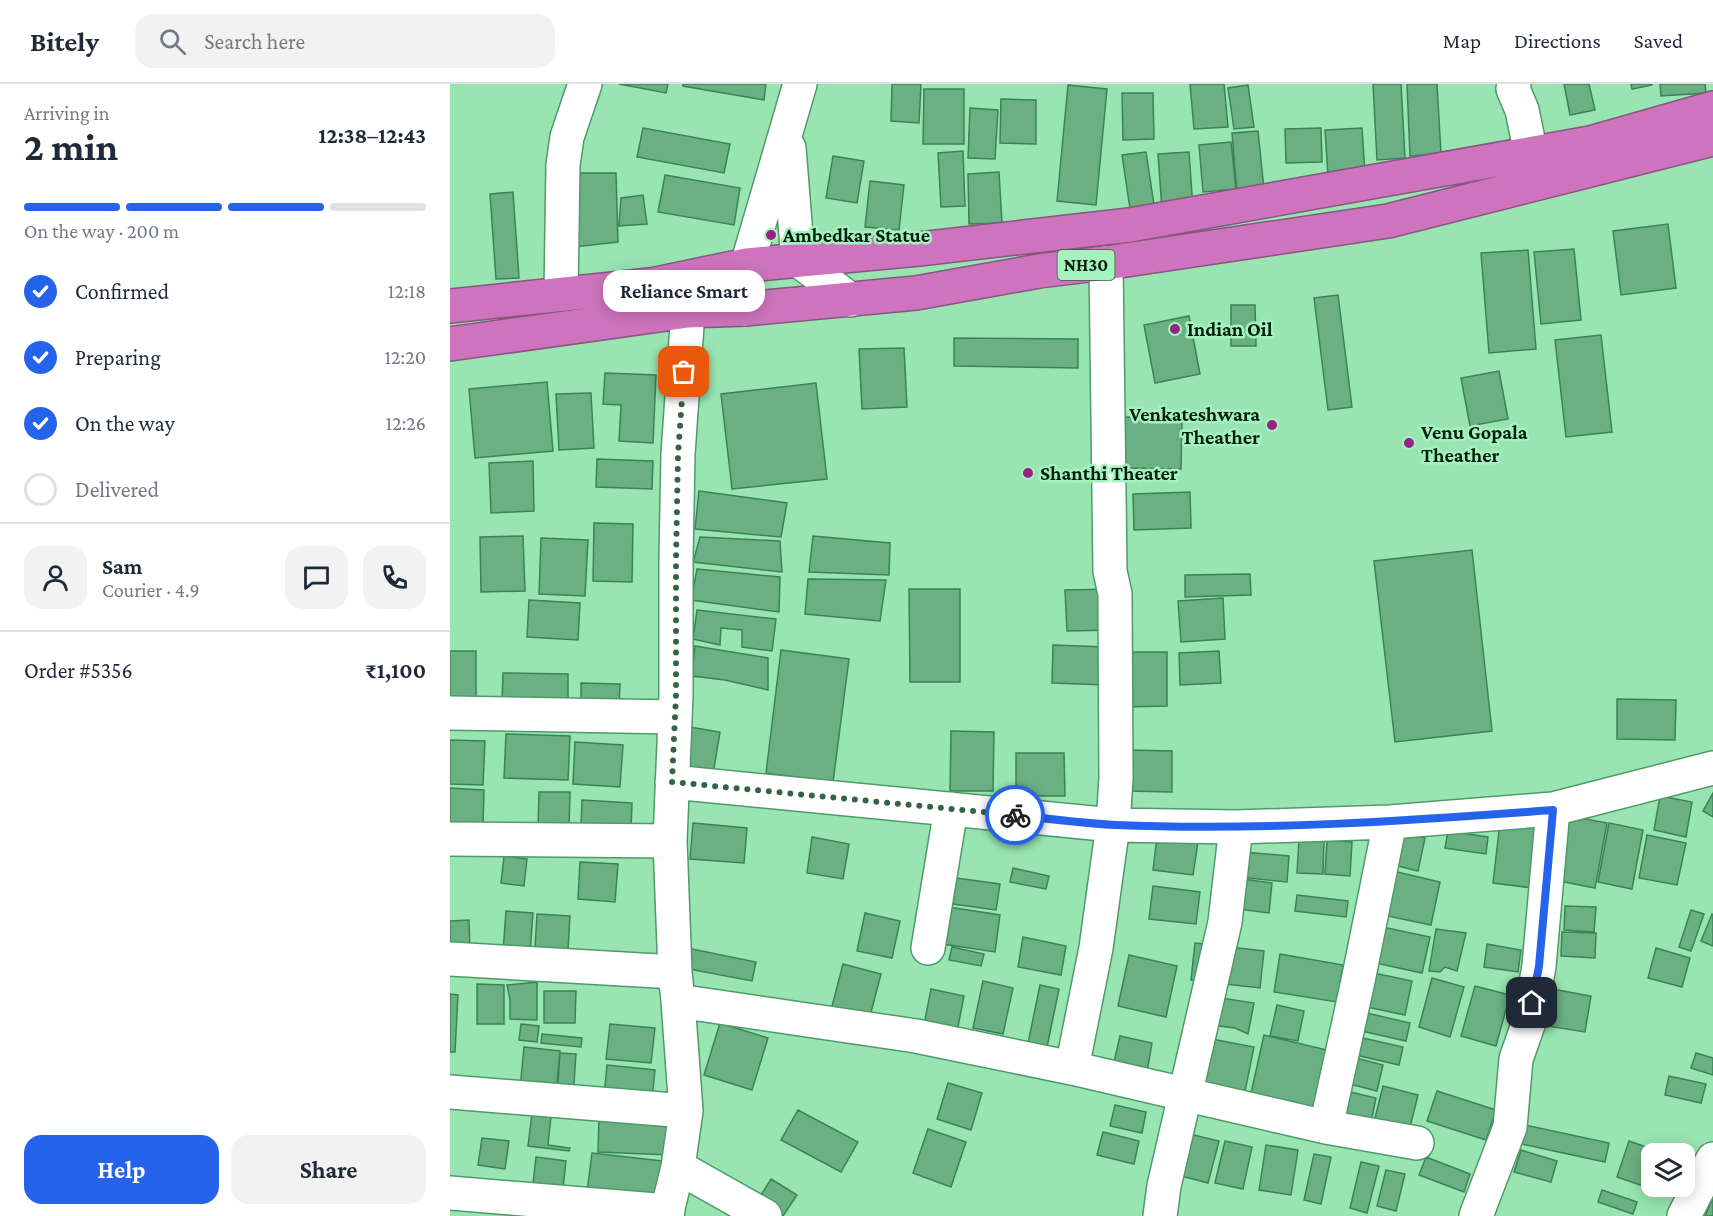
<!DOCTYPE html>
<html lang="en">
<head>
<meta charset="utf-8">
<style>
	body { margin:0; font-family:"Crimson Pro",serif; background:#f2f2f3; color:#1f2937; height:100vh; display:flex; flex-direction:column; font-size:22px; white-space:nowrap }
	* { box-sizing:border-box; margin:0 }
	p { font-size:20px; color:#747a83 }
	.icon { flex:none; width:33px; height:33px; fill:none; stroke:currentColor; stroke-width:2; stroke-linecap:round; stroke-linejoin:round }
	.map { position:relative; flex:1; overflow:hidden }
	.drawer { display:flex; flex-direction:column; background:#fff; width:450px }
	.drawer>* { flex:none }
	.fabs { position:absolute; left:1191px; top:1059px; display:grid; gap:12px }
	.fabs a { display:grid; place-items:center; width:54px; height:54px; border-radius:12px; background:#fff; box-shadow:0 3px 15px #0003; font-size:30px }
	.pin { position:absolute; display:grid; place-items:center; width:51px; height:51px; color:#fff; margin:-26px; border-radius:12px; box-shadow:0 3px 9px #0006 }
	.courier { position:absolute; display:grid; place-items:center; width:60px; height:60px; margin:-30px; border:4px solid #2563eb; border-radius:50%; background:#fff; color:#222; box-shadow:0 2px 8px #0007 }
	.bubble { position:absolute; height:42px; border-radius:18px; background:#fff; box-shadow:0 3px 15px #0003; font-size:20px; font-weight:700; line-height:42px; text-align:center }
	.headline em { font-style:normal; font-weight:700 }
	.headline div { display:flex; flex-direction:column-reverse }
	.headline { display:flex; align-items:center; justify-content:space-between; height:102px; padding:0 24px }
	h1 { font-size:39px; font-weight:700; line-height:45px }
	.bar { display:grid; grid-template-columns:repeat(4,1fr); gap:9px 6px; align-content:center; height:72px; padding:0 24px }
	.bar i { height:8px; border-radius:4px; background:#e0e1e3 }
	.bar .on { background:#2563eb }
	.bar p { grid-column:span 4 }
	.line { display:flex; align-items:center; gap:15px; padding:0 24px; border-top:2px solid #e0e1e3 }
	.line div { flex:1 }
	.round { display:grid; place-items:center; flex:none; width:63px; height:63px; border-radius:18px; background:#f2f2f3 }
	ol { padding:0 24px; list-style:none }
	li { display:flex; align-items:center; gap:18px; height:66px }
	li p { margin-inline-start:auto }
	li .icon { padding:6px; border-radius:50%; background:#2563eb; color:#fff; stroke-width:4 }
	li:last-child { color:#747a83 }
	li i { width:33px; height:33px; border:3px solid #e0e1e3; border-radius:50% }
	.primary-button { display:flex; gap:12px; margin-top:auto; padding:12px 24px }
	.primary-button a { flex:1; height:69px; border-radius:18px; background:#2563eb; color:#fff; font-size:24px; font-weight:700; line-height:69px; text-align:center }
	.primary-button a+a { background:#f2f2f3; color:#1f2937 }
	header { display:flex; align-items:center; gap:36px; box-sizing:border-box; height:84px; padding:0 30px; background:#fff; border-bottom:2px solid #e0e1e3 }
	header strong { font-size:28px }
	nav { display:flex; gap:33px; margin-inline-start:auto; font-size:21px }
	.search { width:420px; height:54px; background:#f2f2f3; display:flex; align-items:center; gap:15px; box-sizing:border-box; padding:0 21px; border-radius:18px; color:#747a83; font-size:22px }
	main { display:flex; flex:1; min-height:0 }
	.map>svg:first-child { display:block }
</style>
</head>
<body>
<header>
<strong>Bitely</strong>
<div class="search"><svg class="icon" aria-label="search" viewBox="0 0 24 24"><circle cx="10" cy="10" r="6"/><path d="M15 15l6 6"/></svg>Search here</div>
<nav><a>Map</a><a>Directions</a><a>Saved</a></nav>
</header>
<main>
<section class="drawer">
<div class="headline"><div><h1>2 min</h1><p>Arriving in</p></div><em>12:38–12:43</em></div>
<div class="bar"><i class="on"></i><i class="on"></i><i class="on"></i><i></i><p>On the way · 200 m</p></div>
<ol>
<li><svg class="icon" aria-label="check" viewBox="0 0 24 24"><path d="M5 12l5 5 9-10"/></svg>Confirmed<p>12:18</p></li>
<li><svg class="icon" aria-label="check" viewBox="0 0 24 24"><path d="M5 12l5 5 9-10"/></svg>Preparing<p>12:20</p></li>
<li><svg class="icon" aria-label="check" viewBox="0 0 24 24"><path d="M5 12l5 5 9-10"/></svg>On the way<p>12:26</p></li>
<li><i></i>Delivered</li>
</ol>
<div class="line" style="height:108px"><a class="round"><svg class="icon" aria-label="person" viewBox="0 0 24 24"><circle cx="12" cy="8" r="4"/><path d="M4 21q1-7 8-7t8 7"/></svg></a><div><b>Sam</b><p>Courier · 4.9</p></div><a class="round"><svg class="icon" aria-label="chat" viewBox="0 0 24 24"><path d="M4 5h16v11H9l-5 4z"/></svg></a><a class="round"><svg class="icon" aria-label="phone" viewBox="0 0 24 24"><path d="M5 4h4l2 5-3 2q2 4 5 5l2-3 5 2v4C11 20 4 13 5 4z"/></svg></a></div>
<div class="line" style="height:78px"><div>Order #5356</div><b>₹1,100</b></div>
<div class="primary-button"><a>Help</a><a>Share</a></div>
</section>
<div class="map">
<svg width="1263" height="1132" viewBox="0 0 1263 1132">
	<rect width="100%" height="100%" fill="#98e5b1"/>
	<path fill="#6bb082" stroke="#388455" stroke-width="1.5" d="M 169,0 L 218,0 L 216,9 Z
		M 233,0 L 316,0 L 314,16 L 233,2 Z
		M 442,0 L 471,0 L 469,39 L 441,37 Z
		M 740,0 L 774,0 L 778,43 L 744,45 Z
		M 923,0 L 951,0 L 955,74 L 927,76 Z
		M 957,0 L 987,0 L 991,70 L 960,72 Z
		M 1114,0 L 1139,0 L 1145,26 L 1120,31 Z
		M 1181,0 L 1202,0 L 1202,1 L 1182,5 Z
		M 1210,0 L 1255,0 L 1256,9 L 1211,12 Z
		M 618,1 L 657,5 L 646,121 L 607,117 Z
		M 798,1 L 804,43 L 784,45 L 778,4 Z
		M 474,5 L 514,5 L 514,60 L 473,60 Z
		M 672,9 L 703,9 L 704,55 L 673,56 Z
		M 551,15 L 586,16 L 586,60 L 550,59 Z
		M 520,24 L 548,26 L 545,75 L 518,74 Z
		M 193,44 L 280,60 L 274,89 L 187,73 Z
		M 871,44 L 872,78 L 836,79 L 835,45 Z
		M 912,44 L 915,90 L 878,92 L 875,46 Z
		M 808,47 L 814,105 L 787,109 L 782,49 Z
		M 781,58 L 786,105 L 753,108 L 749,61 Z
		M 513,67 L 515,122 L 491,123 L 488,69 Z
		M 696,68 L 704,121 L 680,125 L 672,71 Z
		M 739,68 L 743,124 L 712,126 L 708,70 Z
		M 383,72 L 414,77 L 407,119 L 376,114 Z
		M 549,88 L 552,139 L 519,140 L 518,90 Z
		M 122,89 L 166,89 L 168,158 L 124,163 Z
		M 215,91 L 290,104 L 284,141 L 208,128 Z
		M 420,97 L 454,101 L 449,146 L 415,143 Z
		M 63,108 L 69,194 L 46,195 L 40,110 Z
		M 193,111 L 197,140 L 169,142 L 171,114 Z
		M 1218,140 L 1226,204 L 1171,211 L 1163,147 Z
		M 1124,165 L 1131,236 L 1091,240 L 1084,168 Z
		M 1078,166 L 1086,265 L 1039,269 L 1031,169 Z
		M 888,211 L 902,323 L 878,326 L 864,214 Z
		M 781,221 L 805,221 L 806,262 L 781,262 Z
		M 739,232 L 750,290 L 705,299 L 694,241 Z
		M 1151,251 L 1162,348 L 1116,353 L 1105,256 Z
		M 504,254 L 628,255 L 628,284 L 504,282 Z
		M 454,264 L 457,323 L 412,325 L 409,265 Z
		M 1049,287 L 1058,335 L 1020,342 L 1011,294 Z
		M 155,289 L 206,291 L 203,359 L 169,357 L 171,321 L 153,320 Z
		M 97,298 L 103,367 L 25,374 L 19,305 Z
		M 366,299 L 377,395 L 282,405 L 271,310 Z
		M 141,309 L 144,364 L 109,366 L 106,310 Z
		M 672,333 L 732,334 L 731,385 L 672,384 Z
		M 147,375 L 203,377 L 202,405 L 146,403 Z
		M 83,377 L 84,427 L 41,429 L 39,379 Z
		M 249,407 L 337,419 L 331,453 L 245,445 Z
		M 740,408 L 741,444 L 684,446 L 683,410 Z
		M 144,439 L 183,440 L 182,498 L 143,497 Z
		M 73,452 L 75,507 L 31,508 L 30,453 Z
		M 363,452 L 440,459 L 439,491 L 359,488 Z
		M 250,453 L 330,457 L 332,488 L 243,478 Z
		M 91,454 L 138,456 L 135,512 L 89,510 Z
		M 1022,466 L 1042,647 L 945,658 L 924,477 Z
		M 247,485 L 330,493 L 329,528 L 241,516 Z
		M 800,490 L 801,511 L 735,513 L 735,491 Z
		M 358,495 L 436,496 L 430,537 L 355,530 Z
		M 459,505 L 510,505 L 510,598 L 460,598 Z
		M 663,505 L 664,546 L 617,547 L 615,506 Z
		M 773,514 L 775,555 L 731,558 L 728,517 Z
		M 79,516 L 130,519 L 128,556 L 77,553 Z
		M 247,526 L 326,535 L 322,567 L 292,563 L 292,546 L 271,544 L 270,561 L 243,555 Z
		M 603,561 L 656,563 L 655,601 L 602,599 Z
		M 245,562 L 318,574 L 318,606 L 275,596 L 242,592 Z
		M 331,566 L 399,575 L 383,698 L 316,689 Z
		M 0,567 L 26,567 L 26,619 L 0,619 Z
		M 769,567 L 771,599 L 730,601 L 729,569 Z
		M 672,568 L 717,568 L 717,622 L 672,623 Z
		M 53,589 L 118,590 L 118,620 L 52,619 Z
		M 131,599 L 170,600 L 169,622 L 131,620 Z
		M 1167,615 L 1226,616 L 1225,656 L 1167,655 Z
		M 234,642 L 270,648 L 262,696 L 226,690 Z
		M 501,647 L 544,648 L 543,707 L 500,707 Z
		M 56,650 L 120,652 L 118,696 L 54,694 Z
		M 0,656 L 35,657 L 33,701 L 0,700 Z
		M 125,658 L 173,661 L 170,703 L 123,700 Z
		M 678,666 L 722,667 L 722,708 L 677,707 Z
		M 566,669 L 614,669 L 615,712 L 566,712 Z
		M 0,704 L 34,706 L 33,741 L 0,739 Z
		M 89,708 L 120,708 L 119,745 L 88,745 Z
		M 1263,709 L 1263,733 L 1253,727 Z
		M 1210,712 L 1242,718 L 1236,753 L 1204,746 Z
		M 132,716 L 182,719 L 181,747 L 131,745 Z
		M 1115,731 L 1157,739 L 1145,804 L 1104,796 Z
		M 1050,738 L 1092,744 L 1083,804 L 1043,799 Z
		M 243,739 L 297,744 L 294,779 L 240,775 Z
		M 1159,739 L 1193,746 L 1182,805 L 1148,798 Z
		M 998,747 L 1038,753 L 1036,770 L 995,764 Z
		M 947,748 L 975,754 L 968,787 L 940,780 Z
		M 1197,751 L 1236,759 L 1227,801 L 1189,794 Z
		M 362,753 L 399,760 L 393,795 L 357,789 Z
		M 707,753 L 748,758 L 743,791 L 703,786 Z
		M 849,755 L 874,757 L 873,790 L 847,789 Z
		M 877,756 L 902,758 L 900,792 L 875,790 Z
		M 793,768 L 839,772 L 837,798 L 790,793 Z
		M 54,772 L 77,775 L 74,802 L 51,799 Z
		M 130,778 L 168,780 L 165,818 L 128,815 Z
		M 563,784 L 599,792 L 596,805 L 560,798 Z
		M 943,787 L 990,798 L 981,841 L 933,831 Z
		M 506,794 L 550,800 L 546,826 L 503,820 Z
		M 785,794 L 822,799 L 819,829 L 781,824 Z
		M 703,802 L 750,808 L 746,840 L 699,835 Z
		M 847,811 L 898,817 L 896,833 L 845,827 Z
		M 492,822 L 550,831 L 545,868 L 486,859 Z
		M 1115,822 L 1146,823 L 1144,848 L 1114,846 Z
		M 1241,826 L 1254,830 L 1241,867 L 1229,863 Z
		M 56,827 L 83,829 L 80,869 L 53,868 Z
		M 415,829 L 450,837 L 442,874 L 407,867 Z
		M 87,830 L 120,832 L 118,866 L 85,865 Z
		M 1262,830 L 1263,831 L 1263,862 L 1251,857 Z
		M 19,836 L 20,869 L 0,869 L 0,837 Z
		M 928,842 L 980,853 L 972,889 L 921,878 Z
		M 986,845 L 1016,849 L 1007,887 L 995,883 L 990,888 L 979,887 Z
		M 1112,848 L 1146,849 L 1145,874 L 1111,872 Z
		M 573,853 L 616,862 L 611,891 L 568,883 Z
		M 745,859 L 814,867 L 810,904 L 741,896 Z
		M 1037,860 L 1071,866 L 1068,888 L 1034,883 Z
		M 502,863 L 534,870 L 531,882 L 499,876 Z
		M 237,864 L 306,878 L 302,897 L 233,884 Z
		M 1206,864 L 1240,874 L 1232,903 L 1198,894 Z
		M 830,870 L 893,881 L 887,918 L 824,908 Z
		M 679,871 L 727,882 L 716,933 L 668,922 Z
		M 393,880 L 431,890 L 418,940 L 380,930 Z
		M 919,888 L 962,897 L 955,931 L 912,922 Z
		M 982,894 L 1014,903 L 1000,953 L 969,943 Z
		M 533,897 L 563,904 L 553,950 L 523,944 Z
		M 87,898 L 87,936 L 60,935 L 60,916 L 57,901 Z
		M 27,900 L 54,901 L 54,940 L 27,940 Z
		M 590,901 L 609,905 L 596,968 L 577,964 Z
		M 1025,902 L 1060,911 L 1046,962 L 1011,952 Z
		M 1097,904 L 1141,912 L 1135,948 L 1091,941 Z
		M 481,905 L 514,912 L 506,953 L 473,946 Z
		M 94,907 L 126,907 L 125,939 L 94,939 Z
		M 0,910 L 8,911 L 5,968 L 0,968 Z
		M 758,912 L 804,919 L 798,950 L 785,944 L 754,940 Z
		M 827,921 L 854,927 L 848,957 L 820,952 Z
		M 912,928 L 960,939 L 956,957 L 907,946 Z
		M 270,939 L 318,954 L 302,1006 L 254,991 Z
		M 71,940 L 89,942 L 87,958 L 69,956 Z
		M 160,940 L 205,944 L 201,979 L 156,975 Z
		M 92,950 L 132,954 L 131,963 L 91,959 Z
		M 814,951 L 881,967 L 865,1033 L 799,1018 Z
		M 670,952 L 702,959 L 696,994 L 662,987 Z
		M 746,952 L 804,963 L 794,1012 L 737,1000 Z
		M 904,952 L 953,963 L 949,981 L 901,970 Z
		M 74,963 L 110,967 L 106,1009 L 70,1005 Z
		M 110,969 L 126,970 L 123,1014 L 107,1012 Z
		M 1246,969 L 1263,974 L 1263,991 L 1241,984 Z
		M 902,973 L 933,981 L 927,1007 L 896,999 Z
		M 157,981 L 205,986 L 202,1016 L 154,1012 Z
		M 1219,992 L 1256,1000 L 1251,1019 L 1215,1011 Z
		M 498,999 L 532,1009 L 521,1046 L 487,1035 Z
		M 933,1002 L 968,1011 L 959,1047 L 924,1038 Z
		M 896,1007 L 926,1014 L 921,1038 L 891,1031 Z
		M 987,1007 L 1046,1026 L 1036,1056 L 977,1037 Z
		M 83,1021 L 102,1023 L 98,1061 L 120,1064 L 119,1067 L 78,1062 Z
		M 665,1021 L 696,1028 L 692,1049 L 660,1042 Z
		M 348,1026 L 408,1058 L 391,1088 L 331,1056 Z
		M 149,1032 L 220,1035 L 219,1071 L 148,1068 Z
		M 1071,1040 L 1159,1059 L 1155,1078 L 1067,1059 Z
		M 478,1045 L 516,1058 L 501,1103 L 463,1089 Z
		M 653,1048 L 689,1057 L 684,1080 L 647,1071 Z
		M 731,1048 L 769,1057 L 758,1099 L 720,1089 Z
		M 32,1054 L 59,1057 L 55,1085 L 28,1081 Z
		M 775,1057 L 802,1063 L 793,1105 L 765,1099 Z
		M 1179,1057 L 1216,1070 L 1202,1070 L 1202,1102 L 1234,1102 L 1234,1076 L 1245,1079 L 1234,1116 L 1167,1093 Z
		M 816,1061 L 848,1066 L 841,1111 L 809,1106 Z
		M 1071,1066 L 1107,1077 L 1101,1098 L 1064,1088 Z
		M 142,1069 L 212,1077 L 207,1116 L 137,1108 Z
		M 864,1070 L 881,1073 L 871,1120 L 854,1116 Z
		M 86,1073 L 116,1077 L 113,1104 L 83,1100 Z
		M 976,1073 L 1020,1090 L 1014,1108 L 969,1091 Z
		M 911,1078 L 929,1082 L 917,1129 L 900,1124 Z
		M 936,1086 L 955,1090 L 946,1127 L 927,1122 Z
		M 321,1095 L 347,1111 L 333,1132 L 326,1132 L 306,1119 Z
		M 1152,1106 L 1187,1118 L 1183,1130 L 1148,1118 Z
		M 1263,1114 L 1263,1132 L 1255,1132 Z"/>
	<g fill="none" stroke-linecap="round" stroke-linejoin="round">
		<g stroke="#4e9a6a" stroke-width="36">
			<path id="minor" d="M 1064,0 L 1063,5 L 1072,26 L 1081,70
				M 339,64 L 348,176 L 401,216
				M 111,210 L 113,81 L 117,53 L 135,0
				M 295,225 L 297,181 L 350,0
				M 0,629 L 225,633
				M 222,698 L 663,741 L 786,743 L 940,738 L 1103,725 L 1263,684
				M 0,755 L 220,757
				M 478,864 L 501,725
				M 0,875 L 225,888
				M 228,917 L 466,952 L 622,984 L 876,1043 L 967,1059
				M 622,984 L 646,864 L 663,741 L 666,694 L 665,510 L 660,487 L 656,179
				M 0,1008 L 236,1027
				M 876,1043 L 908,897 L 940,738
				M 228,1083 L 315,1132
				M 0,1109 L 218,1127
				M 216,1132 L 228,1083 L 236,1027 L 228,917 L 225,888 L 220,757 L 226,611 L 226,475 L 228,370 L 238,227
				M 710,1132 L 714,1102 L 775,838 L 786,743
				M 1026,1132 L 1060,1043 L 1066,975 L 1079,938 L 1089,882 L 1103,725
				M 1234,1132 L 1263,1075"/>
		</g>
		<g stroke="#86567f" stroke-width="36">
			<path id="highway" d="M 0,222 L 201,201 L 297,181 L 469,165 L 680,141 L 1140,59 L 1263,24
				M 0,260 L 238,227 L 295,225 L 466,209 L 589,187 L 656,179 L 938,137 L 1263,55"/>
		</g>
		<use href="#minor" stroke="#fff" stroke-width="33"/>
		<use href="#highway" stroke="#ce74be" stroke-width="33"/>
	</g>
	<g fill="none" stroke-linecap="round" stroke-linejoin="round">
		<path stroke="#356445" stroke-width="6" stroke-dasharray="0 10.8" d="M 234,288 L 228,370 L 226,475 L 226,611 L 222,698 L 565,731"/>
		<path stroke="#2563eb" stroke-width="8" d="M 565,731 C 598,735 632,739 665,741 C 811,747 957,737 1103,726 L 1089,882 L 1082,919"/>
	</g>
	<g fill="#932485" stroke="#a5f2be" stroke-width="2">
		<circle cx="321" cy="151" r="6"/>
		<circle cx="725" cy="245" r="6"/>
		<circle cx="822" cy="341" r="6"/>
		<circle cx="959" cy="359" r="6"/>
		<circle cx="578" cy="389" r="6"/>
	</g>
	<g text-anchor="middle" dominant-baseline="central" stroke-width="5" stroke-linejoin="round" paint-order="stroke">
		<rect fill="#a5f2be" stroke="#325e41" stroke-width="1.5" x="607.5" y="166" width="57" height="30" rx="4.5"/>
		<g font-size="18" font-weight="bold" fill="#001e0b">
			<text x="636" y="181">NH30</text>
		</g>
		<g font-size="20" font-weight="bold" fill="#001e0b" stroke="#a5f2be" text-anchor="start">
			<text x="333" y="151">Ambedkar Statue</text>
			<text x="737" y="245">Indian Oil</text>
			<text x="810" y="330" text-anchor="end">Venkateshwara<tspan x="810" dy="23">Theather</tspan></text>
			<text x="971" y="348">Venu Gopala<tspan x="971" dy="23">Theather</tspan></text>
			<text x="590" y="389">Shanthi Theater</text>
		</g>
	</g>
</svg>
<div class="fabs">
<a><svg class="icon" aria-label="layers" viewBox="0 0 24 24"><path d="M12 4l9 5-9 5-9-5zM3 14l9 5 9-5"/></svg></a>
</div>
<div class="pin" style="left:234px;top:288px;background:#ea580c"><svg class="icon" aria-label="bag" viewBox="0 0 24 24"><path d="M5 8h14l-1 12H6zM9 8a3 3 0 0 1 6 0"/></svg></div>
<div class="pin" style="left:1082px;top:919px;background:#1f2937"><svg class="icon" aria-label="home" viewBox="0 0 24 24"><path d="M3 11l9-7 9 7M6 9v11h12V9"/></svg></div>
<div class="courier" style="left:565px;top:731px"><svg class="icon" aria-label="bike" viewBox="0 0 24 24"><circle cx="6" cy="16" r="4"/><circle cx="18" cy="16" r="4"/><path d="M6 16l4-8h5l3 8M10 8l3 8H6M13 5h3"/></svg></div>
<div class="bubble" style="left:153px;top:186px;width:162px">Reliance Smart</div>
</div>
</main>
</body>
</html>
